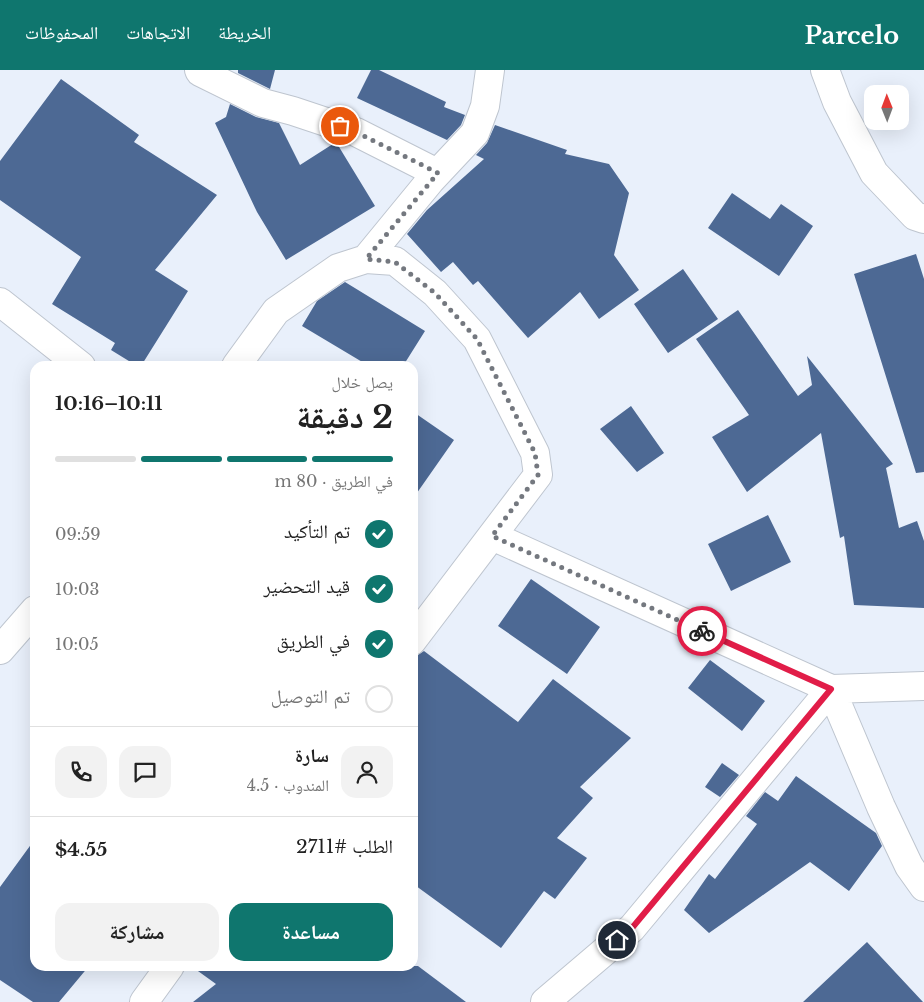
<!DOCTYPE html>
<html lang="ar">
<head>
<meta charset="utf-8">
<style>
	body { margin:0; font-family:"Libre Baskerville","Noto Naskh Arabic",serif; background:#f2f2f2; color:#222; direction:rtl; height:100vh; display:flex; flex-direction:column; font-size:19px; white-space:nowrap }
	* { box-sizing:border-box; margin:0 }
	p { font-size:16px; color:#767676 }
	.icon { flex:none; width:28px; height:28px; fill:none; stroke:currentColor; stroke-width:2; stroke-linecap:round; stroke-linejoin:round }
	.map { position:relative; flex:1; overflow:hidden; direction:ltr }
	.sheet { position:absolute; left:30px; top:291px; width:388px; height:610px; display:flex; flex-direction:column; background:#fff; border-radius:15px; box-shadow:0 5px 20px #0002; direction:rtl }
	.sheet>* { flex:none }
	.needle { width:32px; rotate:359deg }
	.tools { position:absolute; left:864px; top:15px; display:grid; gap:10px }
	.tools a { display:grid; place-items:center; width:45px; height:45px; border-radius:10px; background:#fff; box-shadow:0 5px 20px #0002; font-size:25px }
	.pin { position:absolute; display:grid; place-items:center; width:42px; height:42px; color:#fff; margin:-21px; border:2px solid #fff; border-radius:50%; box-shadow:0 1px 5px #0007 }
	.courier { position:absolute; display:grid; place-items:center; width:50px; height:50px; margin:-25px; border:4px solid #e11d48; border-radius:50%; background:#fff; color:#222; box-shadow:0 1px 6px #0007 }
	.headline em { font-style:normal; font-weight:700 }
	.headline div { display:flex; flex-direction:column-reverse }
	.headline { display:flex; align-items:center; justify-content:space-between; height:85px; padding:0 25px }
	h1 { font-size:32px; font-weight:700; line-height:38px }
	.bar { display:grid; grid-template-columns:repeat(4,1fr); gap:8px 5px; align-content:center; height:60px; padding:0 25px }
	.bar i { height:6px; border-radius:4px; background:#e0e0e0 }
	.bar .selected { background:#0f766e }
	.bar p { grid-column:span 4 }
	.line { display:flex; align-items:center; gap:12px; padding:0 25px; border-top:1px solid #e0e0e0 }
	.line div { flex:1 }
	.round { display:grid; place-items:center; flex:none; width:52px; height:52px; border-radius:15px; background:#f2f2f2 }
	ol { padding:0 25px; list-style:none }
	li { display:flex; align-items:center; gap:15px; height:55px }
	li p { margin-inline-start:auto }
	li .icon { padding:5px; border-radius:50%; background:#0f766e; color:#fff; stroke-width:4 }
	li:last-child { color:#767676 }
	li i { width:28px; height:28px; border:2px solid #e0e0e0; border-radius:50% }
	.primary-button { display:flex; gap:10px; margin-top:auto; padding:10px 25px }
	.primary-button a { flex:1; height:58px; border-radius:15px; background:#0f766e; color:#fff; font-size:20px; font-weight:700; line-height:58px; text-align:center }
	.primary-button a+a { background:#f2f2f2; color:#222 }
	header { display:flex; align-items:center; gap:30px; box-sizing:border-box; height:70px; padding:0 25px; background:#0f766e; color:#fff }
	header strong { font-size:24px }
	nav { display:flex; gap:28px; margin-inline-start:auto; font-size:18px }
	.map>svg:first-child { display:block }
</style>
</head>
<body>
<header>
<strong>Parcelo</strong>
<nav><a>الخريطة</a><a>الاتجاهات</a><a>المحفوظات</a></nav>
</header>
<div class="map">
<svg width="924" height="932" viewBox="0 0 924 932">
	<rect width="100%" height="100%" fill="#e9f0fb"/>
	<path fill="#4d6994" d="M 238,0 L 275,0 L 270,19 L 238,3 Z
		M 371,0 L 379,0 L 446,32 L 444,37 L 465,45 L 461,55 L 447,70 L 357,28 Z
		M 61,9 L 139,65 L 134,72 L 217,125 L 155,200 L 188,221 L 141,296 L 137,296 L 111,280 L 115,273 L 52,234 L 81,187 L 0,130 L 0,91 Z
		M 230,34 L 256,47 L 279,53 L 300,95 L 336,72 L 375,136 L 286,190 L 257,142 L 215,53 L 226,47 Z
		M 495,55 L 567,80 L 565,84 L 609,94 L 629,123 L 614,185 L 639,220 L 599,249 L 580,222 L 528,268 L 478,211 L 473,215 L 453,192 L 441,202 L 407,164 L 427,140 L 484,89 L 476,85 L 487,73 Z
		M 732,123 L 770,149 L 781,134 L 813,156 L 779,206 L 708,158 Z
		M 916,184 L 924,209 L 924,402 L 916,403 L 854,204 Z
		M 683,199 L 718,249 L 668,283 L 634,234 Z
		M 345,212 L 425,261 L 403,296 L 369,296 L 302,256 L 317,231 Z
		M 738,240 L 798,326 L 812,315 L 807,286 L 893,394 L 886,398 L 899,458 L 917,451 L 924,471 L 924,538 L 854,535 L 844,466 L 840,468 L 821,363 L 747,422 L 712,367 L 749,345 L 696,269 Z
		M 631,336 L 664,383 L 637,402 L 600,359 Z
		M 412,341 L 454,370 L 412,430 Z
		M 768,445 L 791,492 L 731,521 L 708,474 Z
		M 531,509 L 600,557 L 567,604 L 498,556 Z
		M 424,581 L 518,652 L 553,609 L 631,668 L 580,717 L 593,728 L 557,768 L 587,788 L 555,829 L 544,821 L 501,878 L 412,813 L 412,586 L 418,585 Z
		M 710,590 L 765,631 L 742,661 L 688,618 Z
		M 722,693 L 739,705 L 720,727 L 705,717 Z
		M 796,706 L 876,763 L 882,776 L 849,821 L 810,792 L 709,863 L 684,840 L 709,804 L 715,809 L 757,754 L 746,746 L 765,722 L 778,731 Z
		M 35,769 L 35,896 L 89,896 L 59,932 L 33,932 L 0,910 L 0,817 Z
		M 867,872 L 923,932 L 803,932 Z
		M 191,896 L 418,896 L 466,932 L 193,932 L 216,914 Z"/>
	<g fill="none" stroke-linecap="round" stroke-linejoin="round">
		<g stroke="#bec5cf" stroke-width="30">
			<path id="street" d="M 199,0 L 200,2 L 263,33 L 293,41 L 356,62 L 437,103
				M 825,0 L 837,32 L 874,103 L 915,146 L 924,149
				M 366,189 L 430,111 L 475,63 L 485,36 L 490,0
				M 0,232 L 81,296
				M 236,296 L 276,241 L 338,198 L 366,189 L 395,191 L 435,223 L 477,269 L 535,383 L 538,405 L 412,571
				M 492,466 L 831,619 L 924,616
				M 0,580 L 35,540
				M 144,932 L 170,896
				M 545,932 L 632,858 L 831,619 L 881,737 L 909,796 L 924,817"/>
		</g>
		<use href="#street" stroke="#fff" stroke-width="28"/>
	</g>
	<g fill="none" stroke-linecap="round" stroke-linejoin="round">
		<path stroke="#74787f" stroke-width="5" stroke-dasharray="0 9" d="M 340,56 L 356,62 L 438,103 L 366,189 L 395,192 L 435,223 L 477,269 L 535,383 L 538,405 L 492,466 L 702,561"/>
		<path stroke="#e11d48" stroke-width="6" d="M 617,870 L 632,858 L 831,619 L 702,561"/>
	</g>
</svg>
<div class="tools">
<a><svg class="needle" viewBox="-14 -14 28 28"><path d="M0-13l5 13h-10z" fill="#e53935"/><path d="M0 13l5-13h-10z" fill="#767676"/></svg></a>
</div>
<div class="pin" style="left:340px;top:56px;background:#ea580c"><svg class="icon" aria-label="bag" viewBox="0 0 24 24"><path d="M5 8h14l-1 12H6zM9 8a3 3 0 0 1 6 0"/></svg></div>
<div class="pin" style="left:617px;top:870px;background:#1f2937"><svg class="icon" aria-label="home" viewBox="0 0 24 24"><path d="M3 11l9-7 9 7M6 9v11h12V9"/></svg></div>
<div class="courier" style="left:702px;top:561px"><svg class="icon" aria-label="bike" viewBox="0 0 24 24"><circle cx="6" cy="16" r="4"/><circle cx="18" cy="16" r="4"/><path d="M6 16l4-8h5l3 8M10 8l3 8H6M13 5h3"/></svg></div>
<section class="sheet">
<div class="headline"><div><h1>2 دقيقة</h1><p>يصل خلال</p></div><em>10:11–10:16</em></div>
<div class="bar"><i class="selected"></i><i class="selected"></i><i class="selected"></i><i></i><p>في الطريق · 80 m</p></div>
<ol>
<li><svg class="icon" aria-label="check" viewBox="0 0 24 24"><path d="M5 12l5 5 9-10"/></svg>تم التأكيد<p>09:59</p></li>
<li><svg class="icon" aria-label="check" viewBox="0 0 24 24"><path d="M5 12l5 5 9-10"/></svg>قيد التحضير<p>10:03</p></li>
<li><svg class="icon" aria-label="check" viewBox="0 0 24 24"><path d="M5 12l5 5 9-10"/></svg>في الطريق<p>10:05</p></li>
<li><i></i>تم التوصيل</li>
</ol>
<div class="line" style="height:90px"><a class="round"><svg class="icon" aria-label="person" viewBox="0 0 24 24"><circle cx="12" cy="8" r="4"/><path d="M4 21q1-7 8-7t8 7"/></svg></a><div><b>سارة</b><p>المندوب · 4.5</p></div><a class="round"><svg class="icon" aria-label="chat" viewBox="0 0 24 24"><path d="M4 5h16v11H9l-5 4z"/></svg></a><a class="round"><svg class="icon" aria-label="phone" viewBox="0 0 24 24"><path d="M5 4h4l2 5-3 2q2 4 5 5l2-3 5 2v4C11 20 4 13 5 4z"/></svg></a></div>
<div class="line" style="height:65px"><div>الطلب #2711</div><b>$4.55</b></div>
<div class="primary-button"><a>مساعدة</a><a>مشاركة</a></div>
</section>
</div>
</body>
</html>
